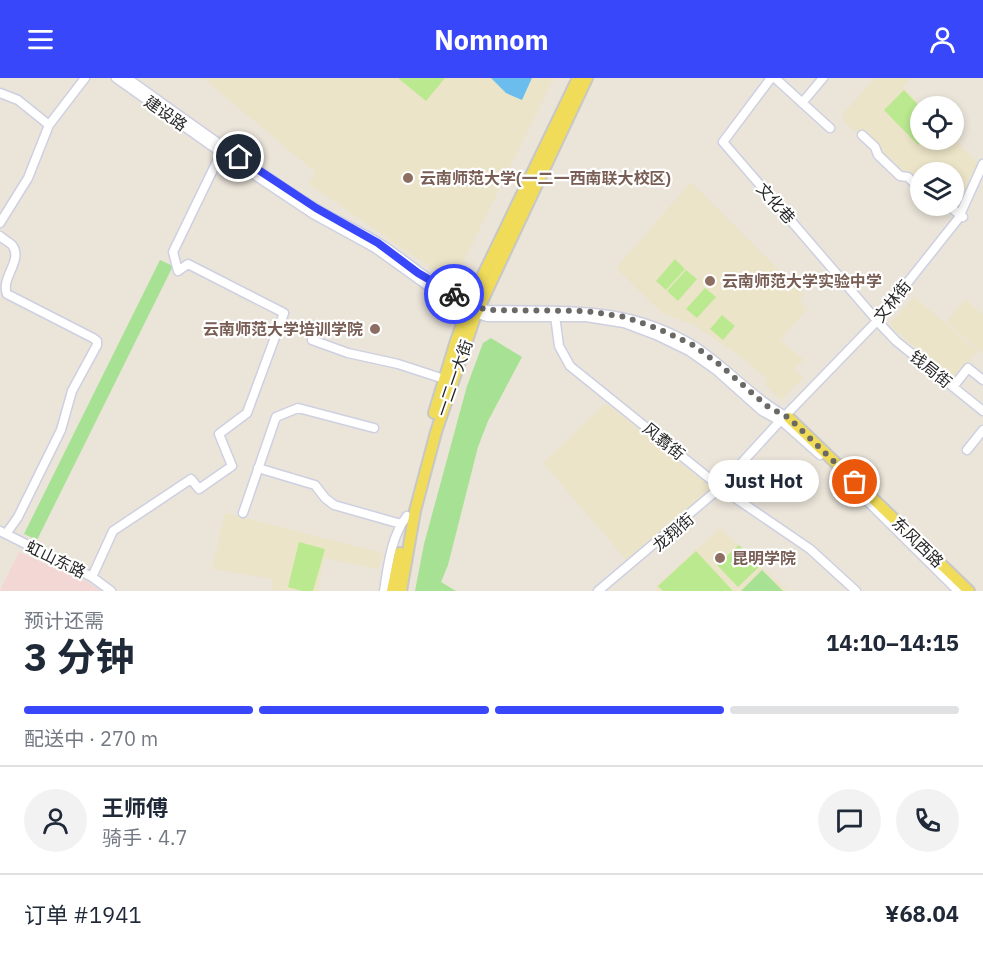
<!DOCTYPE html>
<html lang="zh">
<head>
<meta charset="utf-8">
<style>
	body { margin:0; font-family:"IBM Plex Sans","Noto Sans SC",sans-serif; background:#f2f2f3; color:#1f2937; height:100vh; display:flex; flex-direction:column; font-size:22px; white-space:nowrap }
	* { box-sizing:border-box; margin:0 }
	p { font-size:20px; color:#747a83 }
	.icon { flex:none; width:33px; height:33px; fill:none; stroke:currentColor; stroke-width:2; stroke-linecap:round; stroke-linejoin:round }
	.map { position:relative; height:513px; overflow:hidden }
	.details { display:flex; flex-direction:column; background:#fff; flex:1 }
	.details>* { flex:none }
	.controls { position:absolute; left:910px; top:18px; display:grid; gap:12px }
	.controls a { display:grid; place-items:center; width:54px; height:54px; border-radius:50%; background:#fff; box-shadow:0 3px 9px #0003; font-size:30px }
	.pin { position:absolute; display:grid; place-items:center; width:51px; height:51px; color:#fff; margin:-26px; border:3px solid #fff; border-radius:50%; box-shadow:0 2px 6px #0007 }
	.courier { position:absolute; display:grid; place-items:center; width:60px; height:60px; margin:-30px; border:4px solid #3747f9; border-radius:50%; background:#fff; color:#222; box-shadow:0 2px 8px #0007 }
	.bubble { position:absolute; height:42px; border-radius:21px; background:#fff; box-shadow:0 3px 9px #0003; font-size:20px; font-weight:700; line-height:42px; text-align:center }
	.headline em { font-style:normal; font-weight:700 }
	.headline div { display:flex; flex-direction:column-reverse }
	.headline { display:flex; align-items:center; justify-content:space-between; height:102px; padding:0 24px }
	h1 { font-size:39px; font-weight:700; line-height:45px }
	.bar { display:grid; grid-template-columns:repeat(4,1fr); gap:9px 6px; align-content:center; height:72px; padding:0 24px }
	.bar i { height:8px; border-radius:4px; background:#e0e1e3 }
	.bar .on { background:#3747f9 }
	.bar p { grid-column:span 4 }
	.line { display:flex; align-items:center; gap:15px; padding:0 24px; border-top:2px solid #e0e1e3 }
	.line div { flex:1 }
	.round { display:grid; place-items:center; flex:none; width:63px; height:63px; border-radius:32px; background:#f2f2f3 }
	header { display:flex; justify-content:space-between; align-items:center; height:78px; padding:0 24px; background:#3747f9; color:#fff; font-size:27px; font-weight:700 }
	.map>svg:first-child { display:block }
</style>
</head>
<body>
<header><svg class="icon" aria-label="menu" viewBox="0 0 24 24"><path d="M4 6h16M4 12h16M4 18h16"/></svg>Nomnom<svg class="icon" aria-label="person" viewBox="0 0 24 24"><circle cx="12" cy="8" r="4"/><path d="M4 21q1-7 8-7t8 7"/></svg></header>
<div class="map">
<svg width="983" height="513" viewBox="0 0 983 513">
	<rect width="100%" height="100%" fill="#eae4d9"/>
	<path fill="#ece4c8" d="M 203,0 L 554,0 L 453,205 L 309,106 L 315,94 Z
		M 875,0 L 910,0 L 903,9 L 922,28 L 921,62 L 954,61 L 978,85 L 968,113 L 955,137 L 944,128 L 954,128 L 954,94 L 921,94 L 921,115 L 846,45 L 842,37 Z
		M 691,104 L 804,217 L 799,223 L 807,231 L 780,262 L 804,282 L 794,290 L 803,300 L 781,322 L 764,306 L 767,301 L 737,276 L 694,247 L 662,235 L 616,190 Z
		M 914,219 L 978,273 L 953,302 L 889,247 Z
		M 965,221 L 983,237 L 983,275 L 946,244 Z
		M 606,325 L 712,410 L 627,483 L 543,385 Z
		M 225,435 L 335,463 L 383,475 L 378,491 L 324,480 L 318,513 L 272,512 L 273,501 L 212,491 Z
		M 720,450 L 788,513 L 657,513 L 654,510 Z"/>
	<path fill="#f2d7d5" d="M 19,474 L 86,503 L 101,513 L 0,513 Z"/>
	<path fill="#a7e294" d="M 160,182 L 173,188 L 37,462 L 24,456 Z
		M 491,260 L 522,279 L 488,343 L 478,369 L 448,487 L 441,504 L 456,513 L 415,513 L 424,466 L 467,308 L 483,265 Z
		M 762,492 L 783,513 L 741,513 Z"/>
	<path fill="#bae990" d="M 398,0 L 445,0 L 426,23 Z
		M 904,12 L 921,30 L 921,62 L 924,62 L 918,67 L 884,32 Z
		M 675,181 L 685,191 L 666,212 L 656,203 Z
		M 686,192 L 697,201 L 678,223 L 667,213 Z
		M 705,210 L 716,219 L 697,240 L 686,231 Z
		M 722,237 L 735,248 L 723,262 L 710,251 Z
		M 299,464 L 325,471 L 313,513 L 302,513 L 288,509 Z
		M 739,467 L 759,489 L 738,509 L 717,487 Z
		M 696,473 L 733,513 L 663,513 L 658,508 Z"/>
	<path fill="#6bbded" d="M 491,0 L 532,0 L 522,22 L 506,15 Z"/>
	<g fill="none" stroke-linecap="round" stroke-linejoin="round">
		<g stroke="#ced0e1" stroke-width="11">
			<path id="minor" d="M 116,0 L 223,76 L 313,136 L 375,170 L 428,208 L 471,234 L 487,239 L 586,239 L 624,245 L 656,257 L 689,273 L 716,292 L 762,333 L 784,345 L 820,377
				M 127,0 C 189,44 251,90 315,130 C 336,143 359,152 379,165 C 413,186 449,223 488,232 C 563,234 626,226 694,268 C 728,290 753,321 789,340
				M 771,0 L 723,64 L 880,246 L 896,263 L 983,333
				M 775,0 L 830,50
				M 0,15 L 18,22 L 49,47
				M 802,25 L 823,0
				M 862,57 L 875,69 L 878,77 L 900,98 L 908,99 L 921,112
				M 949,128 L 963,139
				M 0,145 L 28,100 L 49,47 L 85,0
				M 0,158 C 3,161 9,164 12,167 C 24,182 0,200 7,216 L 93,260 L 97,263 L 97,267 L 72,313 L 61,352 L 18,439 L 6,456
				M 555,238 L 559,268 L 570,288 L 725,413 L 810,471 L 856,513
				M 312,262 L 348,275 L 398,286 L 444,301
				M 953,309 L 968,290 L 983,302
				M 967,372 L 983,352
				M 258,390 L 315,407 L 325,420 L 334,427 L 401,446
				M 845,401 L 958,513
				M 243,435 L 276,339 L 298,330 L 374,350
				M 0,453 L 92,499 L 111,513
				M 92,499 L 113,453 L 191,401 L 199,411 L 232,388 L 219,356 L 247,335 L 284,235 L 188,186 L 178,193 L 173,174 L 221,75
				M 384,513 C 388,488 391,458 407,438
				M 598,513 L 715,414 L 780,343 L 877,243 L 958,141 L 983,86"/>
		</g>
		<g stroke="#c7c7c7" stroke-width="14">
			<path id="major" d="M 434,335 L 455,266 L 469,226 L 578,0
				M 789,340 L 969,513
				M 392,513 L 400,475
				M 401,513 L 415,433 L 436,354 L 476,236 L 587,0"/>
		</g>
		<use href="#minor" stroke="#fff" stroke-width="8"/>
		<use href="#major" stroke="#f0dc58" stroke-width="10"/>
	</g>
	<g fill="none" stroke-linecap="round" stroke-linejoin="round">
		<path stroke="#6b6965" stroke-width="6" stroke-dasharray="0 10.8" d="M 454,216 L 473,228 L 488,232 L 586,233 L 625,239 L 659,251 L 693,267 L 720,287 L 767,328 L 789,340 L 855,404"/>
		<path stroke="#3747f9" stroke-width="8" d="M 239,79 L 316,130 L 378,165 L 418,195 L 454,216"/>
	</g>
	<g fill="#8d6e63" stroke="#fff" stroke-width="2">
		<circle cx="408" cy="100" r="6"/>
		<circle cx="710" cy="203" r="6"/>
		<circle cx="375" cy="251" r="6"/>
		<circle cx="720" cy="480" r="6"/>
	</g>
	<g text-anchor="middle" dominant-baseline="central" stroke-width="4.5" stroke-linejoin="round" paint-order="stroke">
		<g font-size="16" fill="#272727" stroke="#fff">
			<text transform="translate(166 35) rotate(35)">建设路</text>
			<text transform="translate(776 125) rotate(48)">文化巷</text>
			<text transform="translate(892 223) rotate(-51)">文林街</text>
			<text transform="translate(931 291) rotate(39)">钱局街</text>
			<text transform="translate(454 300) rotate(-71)">一二一大街</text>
			<text transform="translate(664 363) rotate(39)">风翥街</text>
			<text transform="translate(673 454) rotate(-41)">龙翔街</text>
			<text transform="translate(918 464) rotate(44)">东风西路</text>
			<text transform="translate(56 481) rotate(26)">虹山东路</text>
		</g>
		<g font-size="16" font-weight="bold" fill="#785e54" stroke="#fff" text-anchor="start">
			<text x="420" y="100">云南师范大学(一二一西南联大校区)</text>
			<text x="722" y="203">云南师范大学实验中学</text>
			<text x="363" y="251" text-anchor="end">云南师范大学培训学院</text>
			<text x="732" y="480">昆明学院</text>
		</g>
	</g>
</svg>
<div class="controls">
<a><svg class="icon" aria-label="locate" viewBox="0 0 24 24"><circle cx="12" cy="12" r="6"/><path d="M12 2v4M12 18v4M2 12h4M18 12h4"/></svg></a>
<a><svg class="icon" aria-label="layers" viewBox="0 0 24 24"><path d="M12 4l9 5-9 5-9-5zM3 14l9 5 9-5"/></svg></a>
</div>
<div class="pin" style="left:855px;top:404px;background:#ea580c"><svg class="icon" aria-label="bag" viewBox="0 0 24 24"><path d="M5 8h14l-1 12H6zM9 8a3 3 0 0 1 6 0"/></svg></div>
<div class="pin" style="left:239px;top:79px;background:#1f2937"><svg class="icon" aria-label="home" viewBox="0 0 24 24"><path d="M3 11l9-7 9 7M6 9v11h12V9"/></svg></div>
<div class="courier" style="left:454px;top:216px"><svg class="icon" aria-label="bike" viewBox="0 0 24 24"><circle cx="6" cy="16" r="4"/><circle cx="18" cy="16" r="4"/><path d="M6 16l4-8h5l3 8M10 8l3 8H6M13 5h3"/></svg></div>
<div class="bubble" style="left:708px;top:382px;width:111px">Just Hot</div>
</div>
<section class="details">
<div class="headline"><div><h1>3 分钟</h1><p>预计还需</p></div><em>14:10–14:15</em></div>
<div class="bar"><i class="on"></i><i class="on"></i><i class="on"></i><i></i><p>配送中 · 270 m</p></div>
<div class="line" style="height:108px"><a class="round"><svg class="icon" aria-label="person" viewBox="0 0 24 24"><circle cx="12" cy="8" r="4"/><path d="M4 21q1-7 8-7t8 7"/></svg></a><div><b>王师傅</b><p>骑手 · 4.7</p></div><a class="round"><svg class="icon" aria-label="chat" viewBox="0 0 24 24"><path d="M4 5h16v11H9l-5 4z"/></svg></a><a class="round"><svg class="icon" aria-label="phone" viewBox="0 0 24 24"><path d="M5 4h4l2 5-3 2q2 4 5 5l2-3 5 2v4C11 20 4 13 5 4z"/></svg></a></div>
<div class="line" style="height:78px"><div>订单 #1941</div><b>¥68.04</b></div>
</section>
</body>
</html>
